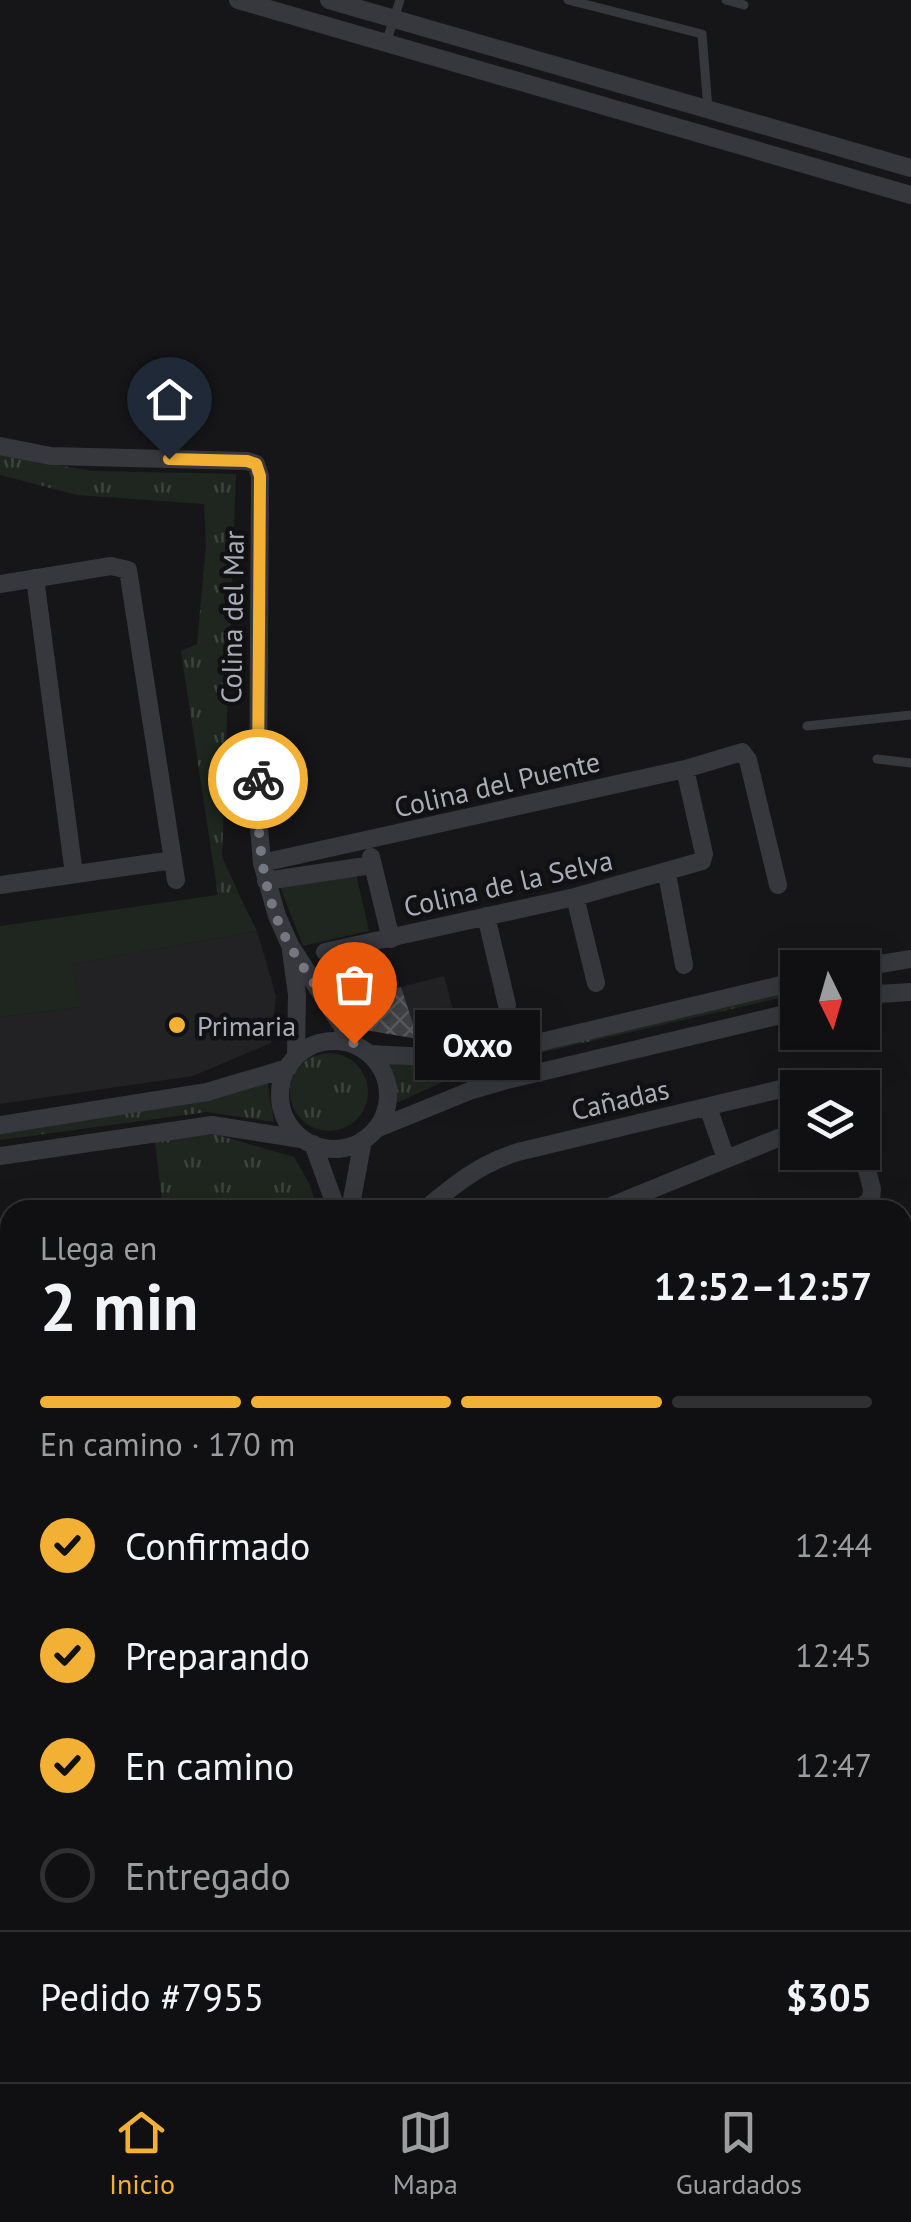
<!DOCTYPE html>
<html lang="es">
<head>
<meta charset="utf-8">
<style>
	body { margin:0; font-family:"PT Sans",sans-serif; background:#1e1e20; color:#f1f3f6; height:100vh; display:flex; flex-direction:column; font-size:38px; white-space:nowrap }
	* { box-sizing:border-box; margin:0 }
	p { font-size:32px; color:#9c9d9f }
	.icon { flex:none; width:55px; height:55px; fill:none; stroke:currentColor; stroke-width:2; stroke-linecap:round; stroke-linejoin:round }
	.map { position:relative; flex:1; overflow:hidden }
	.panel { position:absolute; left:0px; top:1200px; width:912px; height:882px; display:flex; flex-direction:column; background:#101012; border-radius:30px 30px 0 0; box-shadow:0 10px 40px #0002,0 0 0 2px #303032 }
	.panel>* { flex:none }
	.needle { width:65px; rotate:175deg }
	.tools { position:absolute; left:780px; top:950px; display:grid; gap:20px }
	.tools a { display:grid; place-items:center; width:100px; height:100px; border-radius:0px; background:#101012; box-shadow:0 10px 40px #0002,0 0 0 2px #303032; font-size:50px }
	.pin { position:absolute; display:grid; place-items:center; width:85px; height:85px; color:#fff; margin:-102px -42px; border-radius:50% 50% 50% 0; rotate:-45deg; box-shadow:0 0 10px #0007 }
	.pin .icon { rotate:45deg }
	.courier { position:absolute; display:grid; place-items:center; width:100px; height:100px; margin:-50px; border:8px solid #f2b134; border-radius:50%; background:#fff; color:#222; box-shadow:0 2px 12px #0007 }
	.bubble { position:absolute; height:70px; border-radius:0px; background:#101012; box-shadow:0 10px 40px #0002,0 0 0 2px #303032; font-size:32px; font-weight:600; line-height:70px; text-align:center }
	.head em { font-style:normal; font-weight:600 }
	.head div { display:flex; flex-direction:column-reverse }
	.head { display:flex; align-items:center; justify-content:space-between; height:170px; padding:0 40px }
	h1 { font-size:65px; font-weight:600; line-height:75px }
	.bar { display:grid; grid-template-columns:repeat(4,1fr); gap:15px 10px; align-content:center; height:120px; padding:0 40px }
	.bar i { height:12px; border-radius:8px; background:#303032 }
	.bar .current { background:#f2b134 }
	.bar p { grid-column:span 4 }
	.line { display:flex; align-items:center; gap:25px; padding:0 40px; border-top:2px solid #303032 }
	.line div { flex:1 }
	ol { padding:0 40px; list-style:none }
	li { display:flex; align-items:center; gap:30px; height:110px }
	li p { margin-inline-start:auto }
	li .icon { padding:10px; border-radius:50%; background:#f2b134; color:#111; stroke-width:4 }
	li:last-child { color:#9c9d9f }
	li i { width:55px; height:55px; border:5px solid #303032; border-radius:50% }
	.tabs { display:flex; justify-content:space-around; align-items:center; height:140px; border-top:2px solid #303032; background:#101012; font-size:28px; color:#9c9d9f }
	.tabs a { display:grid; justify-items:center; gap:5px }
	.tabs .current { color:#f2b134 }
	.map>svg:first-child { display:block }
</style>
</head>
<body>
<div class="map">
<svg width="911" height="2082" viewBox="0 0 911 2082">
	<defs>
		<pattern id="grass-tufts" width="24" height="20" patternUnits="userSpaceOnUse" patternTransform="scale(2.5)"><rect width="24" height="20" fill="#1e261f"/><path d="M3 7l-1-3M5 7V3M7 7l1-3M15 17l-1-3M17 17v-4M19 17l1-3" fill="none" stroke="#3c433d"/></pattern>
		<pattern id="building-cross-hatch" width="8" height="8" patternUnits="userSpaceOnUse" patternTransform="scale(2.5)"><rect width="8" height="8" fill="#404145"/><path d="M0 0l8 8M0 8l8-8" fill="none" stroke="#595a5e"/></pattern>
	</defs>
	<rect width="100%" height="100%" fill="#161618"/>
	<path fill="#222225" d="M 257,931 L 276,996 L 271,1043 L 193,1076 L 0,1104 L 0,1017 L 78,1007 L 72,964 Z
		M 444,976 L 460,1035 L 418,1039 L 401,987 Z
		M 10,1984 L 10,2072 L 736,2072 L 738,2082 L 0,2082 L 0,1988 Z"/>
	<path fill="url(#grass-tufts)" d="M 0,455 L 92,471 L 236,474 L 222,857 L 238,892 L 218,895 L 181,651 L 197,644 L 206,546 L 204,504 L 77,495 L 0,475 Z
		M 797,985 L 797,994 L 474,1068 L 392,1105 L 393,1078 L 383,1061 L 470,1062 Z
		M290 1092a39 39 0 1 1 78 0a39 39 0 1 1-78 0Z
		M 267,1080 L 274,1122 L 207,1112 L 0,1140 L 0,1130 Z
		M 214,1134 L 294,1157 L 309,1183 L 318,1210 L 163,1210 L 155,1142 Z"/>
	<path fill="#1e261f" d="M 355,869 L 369,931 L 303,946 L 278,882 Z
		M 238,892 L 257,931 L 73,964 L 79,1007 L 0,1017 L 0,926 Z"/>
	<path fill="url(#building-cross-hatch)" d="M 401,987 L 418,1039 L 359,1029 L 341,1001 Z"/>
	<g fill="none" stroke-linecap="round" stroke-linejoin="round">
		<path stroke="#37383d" stroke-width="9" d="M 568,0 L 702,34 L 708,109
			M 726,0 L 744,5
			M 386,43 L 400,0
			M 807,726 L 911,715
			M 877,759 L 911,763
			M 0,2065 L 10,2062
			M 144,2072 L 147,2082
			M 720,2072 L 721,2082
			M 285,2082 L 318,2072"/>
		<path stroke="#37383d" stroke-width="18" d="M 238,0 L 911,195
			M 329,0 L 911,168
			M 0,446 L 51,456 L 247,461 L 256,464 L 260,476 L 258,814 L 262,863 L 277,916 L 290,945 L 354,1045
			M 35,578 L 74,874
			M 0,584 L 111,566 L 128,570 L 176,880
			M 371,857 L 391,939
			M 262,863 L 685,769 L 742,752 L 748,760 L 778,885
			M 667,874 L 684,965
			M 266,881 L 372,865
			M 0,885 L 173,860
			M 575,897 L 596,983
			M 486,916 L 507,1005
			M 291,951 L 297,995 L 296,1056
			M 325,952 L 575,897 L 702,861 L 704,854 L 685,769
			M 856,968 L 911,959
			M 862,995 L 911,992
			M280 1095a54 54 0 1 1 108 0a54 54 0 1 1-108 0Z
			M 370,1054 L 447,1058 L 486,1055 L 798,981
			M 708,1107 L 726,1159
			M 0,1125 L 207,1092 L 288,1068
			M 376,1129 L 472,1090 L 503,1081 L 798,1011
			M 313,1144 L 337,1210
			M 0,1156 L 212,1125 L 301,1139
			M 350,1210 L 363,1140
			M 424,1210 C 454,1185 479,1164 518,1152 L 810,1082 L 827,1080 L 844,1088
			M 601,1210 L 798,1130
			M 858,1210 L 871,1199 L 872,1189 L 862,1151
			M 0,1260 L 10,1259
			M 0,1417 L 10,1435
			M 6,1512 L 10,1509
			M 0,1654 L 10,1648
			M 0,1767 L 10,1763
			M 0,1957 L 10,1956"/>
	</g>
	<g fill="none" stroke-linecap="round" stroke-linejoin="round">
		<path stroke="#757880" stroke-width="10" stroke-dasharray="0 18" d="M 258,779 C 257,835 261,895 290,946 C 310,979 334,1011 354,1044"/>
		<path stroke="#f2b134" stroke-width="12" d="M 169,459 L 247,461 L 256,464 L 260,476 L 258,779"/>
	</g>
	<circle fill="#f2b134" stroke="#111113" stroke-width="4" cx="177" cy="1025" r="10"/>
	<g text-anchor="middle" dominant-baseline="central" stroke-width="9" stroke-linejoin="round" paint-order="stroke">
		<g font-size="28" fill="#a8adb8" stroke="#111113">
			<text transform="translate(232 617) rotate(-89)">Colina del Mar</text>
			<text transform="translate(497 784) rotate(-13)">Colina del Puente</text>
			<text transform="translate(508 883) rotate(-13)">Colina de la Selva</text>
			<text transform="translate(620 1099) rotate(-13)">Cañadas</text>
		</g>
		<g font-size="28" fill="#a8adb8" stroke="#111113" text-anchor="start">
			<text x="197" y="1025">Primaria</text>
		</g>
	</g>
</svg>
<div class="tools">
<a><svg class="needle" viewBox="-14 -14 28 28"><path d="M0-13l5 13h-10z" fill="#e53935"/><path d="M0 13l5-13h-10z" fill="#9c9d9f"/></svg></a>
<a><svg class="icon" aria-label="layers" viewBox="0 0 24 24"><path d="M12 4l9 5-9 5-9-5zM3 14l9 5 9-5"/></svg></a>
</div>
<div class="pin" style="left:354px;top:1044px;background:#ea580c"><svg class="icon" aria-label="bag" viewBox="0 0 24 24"><path d="M5 8h14l-1 12H6zM9 8a3 3 0 0 1 6 0"/></svg></div>
<div class="pin" style="left:169px;top:459px;background:#1f2937"><svg class="icon" aria-label="home" viewBox="0 0 24 24"><path d="M3 11l9-7 9 7M6 9v11h12V9"/></svg></div>
<div class="courier" style="left:258px;top:779px"><svg class="icon" aria-label="bike" viewBox="0 0 24 24"><circle cx="6" cy="16" r="4"/><circle cx="18" cy="16" r="4"/><path d="M6 16l4-8h5l3 8M10 8l3 8H6M13 5h3"/></svg></div>
<div class="bubble" style="left:415px;top:1010px;width:125px">Oxxo</div>
<section class="panel">
<div class="head"><div><h1>2 min</h1><p>Llega en</p></div><em>12:52–12:57</em></div>
<div class="bar"><i class="current"></i><i class="current"></i><i class="current"></i><i></i><p>En camino · 170 m</p></div>
<ol>
<li><svg class="icon" aria-label="check" viewBox="0 0 24 24"><path d="M5 12l5 5 9-10"/></svg>Confirmado<p>12:44</p></li>
<li><svg class="icon" aria-label="check" viewBox="0 0 24 24"><path d="M5 12l5 5 9-10"/></svg>Preparando<p>12:45</p></li>
<li><svg class="icon" aria-label="check" viewBox="0 0 24 24"><path d="M5 12l5 5 9-10"/></svg>En camino<p>12:47</p></li>
<li><i></i>Entregado</li>
</ol>
<div class="line" style="height:130px"><div>Pedido #7955</div><b>$305</b></div>
</section>
</div>
<nav class="tabs">
<a class="current"><svg class="icon" aria-label="home" viewBox="0 0 24 24"><path d="M3 11l9-7 9 7M6 9v11h12V9"/></svg>Inicio</a>
<a><svg class="icon" aria-label="map" viewBox="0 0 24 24"><path d="M3 6l6-2 6 2 6-2v14l-6 2-6-2-6 2zM9 4v14M15 6v14"/></svg>Mapa</a>
<a><svg class="icon" aria-label="saved" viewBox="0 0 24 24"><path d="M7 4h10v16l-5-4-5 4z"/></svg>Guardados</a>
</nav>
</body>
</html>
